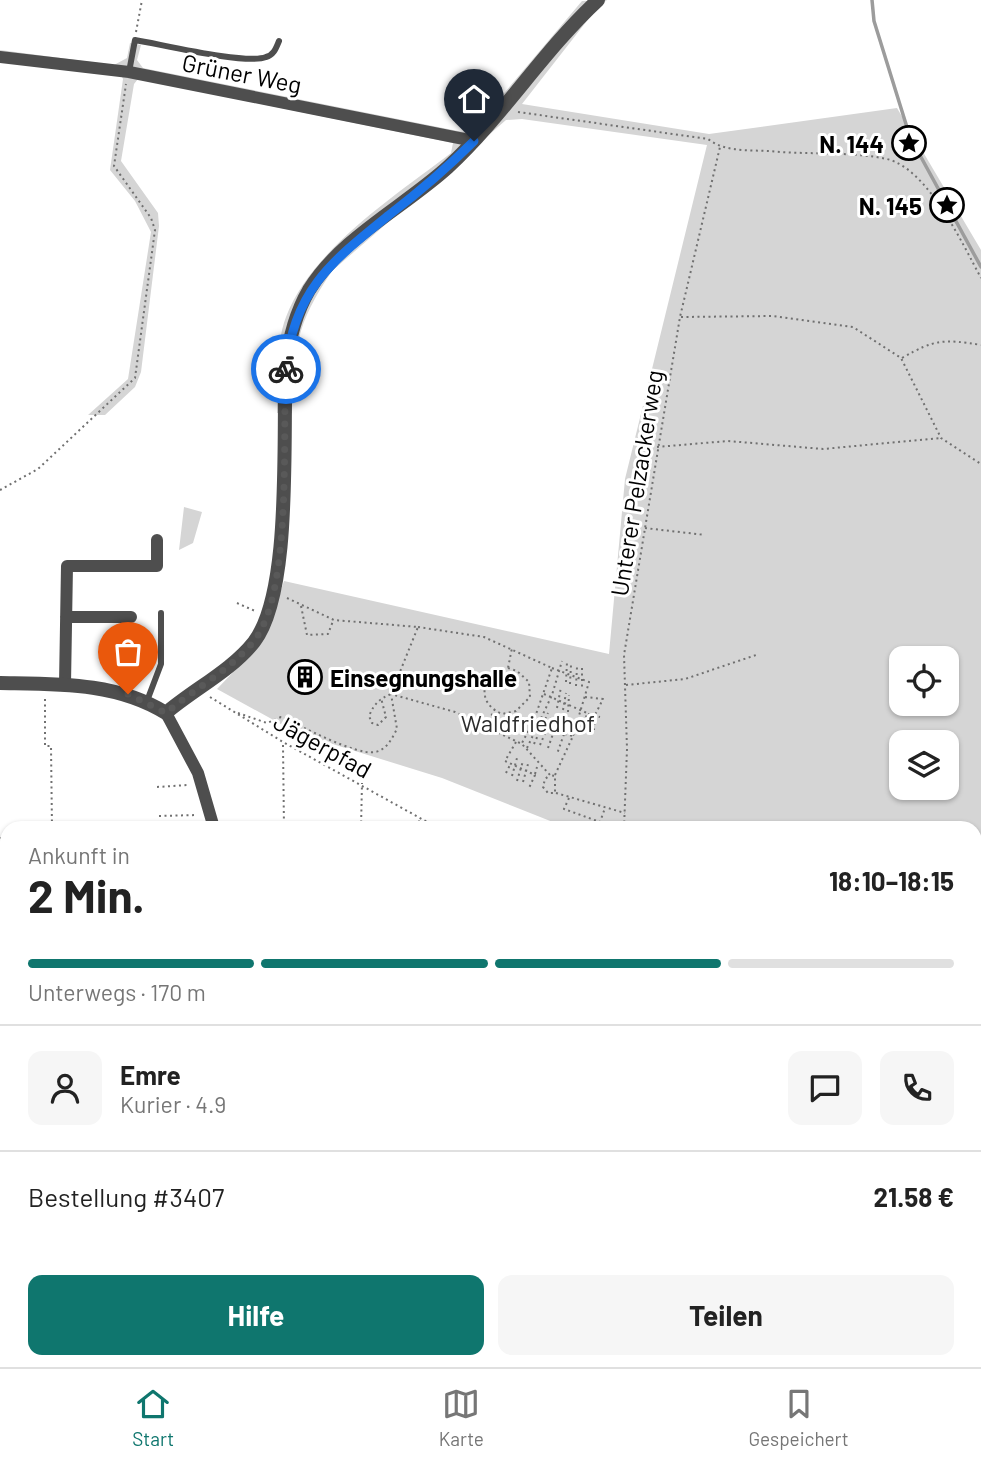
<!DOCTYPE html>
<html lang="de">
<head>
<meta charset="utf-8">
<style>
	body { margin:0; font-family:Barlow,sans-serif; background:#f6f6f6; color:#222; height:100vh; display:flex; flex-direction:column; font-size:26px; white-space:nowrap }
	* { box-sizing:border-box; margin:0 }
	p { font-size:23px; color:#767676 }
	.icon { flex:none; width:38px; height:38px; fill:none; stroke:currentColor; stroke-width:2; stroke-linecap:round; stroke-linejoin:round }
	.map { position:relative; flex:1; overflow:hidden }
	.side { position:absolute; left:0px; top:821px; width:982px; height:548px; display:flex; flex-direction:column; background:#fff; border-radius:21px 21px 0 0; box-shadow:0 2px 5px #0004 }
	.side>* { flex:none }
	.fabs { position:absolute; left:889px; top:646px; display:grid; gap:14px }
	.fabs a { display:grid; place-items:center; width:70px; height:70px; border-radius:14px; background:#fff; box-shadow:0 2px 5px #0004; font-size:35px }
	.pin { position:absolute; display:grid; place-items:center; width:60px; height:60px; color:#fff; margin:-72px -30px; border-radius:50% 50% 50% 0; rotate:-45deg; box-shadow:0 0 7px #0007 }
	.pin .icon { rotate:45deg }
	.courier { position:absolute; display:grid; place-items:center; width:70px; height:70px; margin:-35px; border:5px solid #1a73e8; border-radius:50%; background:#fff; color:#222; box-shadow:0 2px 9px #0007 }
	.head em { font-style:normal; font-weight:700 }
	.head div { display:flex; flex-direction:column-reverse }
	.head { display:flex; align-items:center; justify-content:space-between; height:119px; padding:0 28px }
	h1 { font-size:46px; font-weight:700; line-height:52px }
	.bar { display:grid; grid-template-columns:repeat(4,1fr); gap:10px 7px; align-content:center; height:84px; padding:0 28px }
	.bar i { height:9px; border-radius:5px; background:#e0e0e0 }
	.bar .current { background:#0f766e }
	.bar p { grid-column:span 4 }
	.line { display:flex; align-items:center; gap:18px; padding:0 28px; border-top:2px solid #e0e0e0 }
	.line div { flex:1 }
	.round { display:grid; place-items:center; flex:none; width:74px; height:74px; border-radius:14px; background:#f6f6f6 }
	.cta { display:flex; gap:14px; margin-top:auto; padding:14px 28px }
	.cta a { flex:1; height:80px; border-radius:14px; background:#0f766e; color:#fff; font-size:28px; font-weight:700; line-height:80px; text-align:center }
	.cta a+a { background:#f6f6f6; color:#222 }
	.dock { display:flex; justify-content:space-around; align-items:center; height:98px; border-top:2px solid #e0e0e0; background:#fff; font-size:19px; color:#767676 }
	.dock a { display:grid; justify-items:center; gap:4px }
	.dock .current { color:#0f766e }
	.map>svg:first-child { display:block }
</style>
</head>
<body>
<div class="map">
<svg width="981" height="1367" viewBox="0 0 981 1367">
	<rect width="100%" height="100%" fill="#fff"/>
	<path fill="#d5d5d5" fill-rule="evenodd" d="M 607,0 L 597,8 L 522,104 L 709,134 L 897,108 L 981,250 L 981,1367 L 398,1367 L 399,1362 L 975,1362 L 975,828 L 568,828 L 442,778 L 297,733 L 217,689 L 264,640 L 284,581 L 609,654 L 625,479 L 707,145 L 522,119 L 506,120 L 332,271 C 296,324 293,350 292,413 L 277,413 C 278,382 275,346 286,317 C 311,250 396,195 451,153 L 453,143 L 138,79 L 134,84 L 121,161 L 158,213 L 159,226 L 141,372 L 135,387 L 105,415 L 88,415 L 128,379 L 151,232 L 135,201 L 110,170 L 123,79 L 121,75 L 0,62 L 0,50 L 114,65 L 127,58 L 130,43 L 141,45 L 137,60 L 143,68 L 463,132 L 478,124 L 582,1 ZM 901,658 L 947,658 L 947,704 L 901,704 ZM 901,742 L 947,742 L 947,788 L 901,788 Z
		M 184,507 L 202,512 L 193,543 L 179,550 Z
		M 7,1058 L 7,1174 L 1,1174 L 1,1074 Z"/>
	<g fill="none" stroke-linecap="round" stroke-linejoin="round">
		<path stroke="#9c9c9c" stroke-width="3.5" d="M 872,0 L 874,21 L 910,137 L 981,267"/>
		<path stroke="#707070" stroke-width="2" stroke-dasharray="2 3.5" stroke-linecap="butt" d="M 136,32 L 142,0
			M 518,112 L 708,139 C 725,152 748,150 769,151 C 808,155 849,151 887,159 C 928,169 962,243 981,278
			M 681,317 L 773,316 L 853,327 L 901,358 L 941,438 L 981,464
			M 902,358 C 935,339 944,339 981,345
			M 657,447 L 728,441 L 823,449 L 941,438
			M 0,490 L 38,469 L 135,378 L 155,230 L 151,218 L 114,166 L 126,84
			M 645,528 L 705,535
			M 287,598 L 334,620 L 418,627 L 391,694 C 379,699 374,704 369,716 L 372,723 L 378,725 L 386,717 L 381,698
			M 237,603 L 255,611
			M 301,606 L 307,635 L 328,634 L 333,621
			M 418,627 L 484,637 L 552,668 L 534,720 L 522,743
			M 508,668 L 517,671 L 529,682 L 530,697 L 516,711 L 502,714 C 484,706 481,693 488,676 L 508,668 L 512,648
			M 552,668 L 589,682 L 573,736
			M 582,668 L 582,689
			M 566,682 L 567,662
			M 570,684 L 571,665
			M 626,685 L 685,679 L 759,654
			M 576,686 L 577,667
			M 544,694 L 587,713 L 584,726
			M 210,697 L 283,742 L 438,828
			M 585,697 L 603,699 L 595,715 L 594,730
			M 45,699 L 45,746 L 51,746 L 52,828
			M 557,708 L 561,687
			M 563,710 L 566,693
			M 568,712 L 569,695
			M 238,713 L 267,723 L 281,717 C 300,725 356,756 375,752 C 387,750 392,738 397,729 L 391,694 L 455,712 L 522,744 L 550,775 L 545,779 L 543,787 L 548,793 L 555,793 L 555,776 L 550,775
			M 588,714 L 600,717
			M 539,723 L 564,734 L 557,754
			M 486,725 L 494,711
			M 516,742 L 505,761 L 535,775 L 529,788
			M 534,744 L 548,713
			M 283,745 L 284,828
			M 540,745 L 553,715
			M 527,748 L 552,695 L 562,661
			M 548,748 L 554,731
			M 506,773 L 510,765
			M 535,774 L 537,767
			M 555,775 L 573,736 L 564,734 L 569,721
			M 512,776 L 517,758
			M 517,781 L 523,761
			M 523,782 L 528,764
			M 157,787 L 188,785
			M 556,793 L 625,813
			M 569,798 L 564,809 L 600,822 L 605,808
			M 159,816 L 197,815
			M 361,828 L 362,783
			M 419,828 L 419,818
			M 624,828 L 627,749 L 624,655 L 680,317 L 720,147
			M 0,838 L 7,838
			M 975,876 L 981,875
			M 0,946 L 7,946
			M 0,1120 L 7,1121
			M 0,1181 L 7,1180
			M 0,1196 L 7,1188
			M 0,1336 L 7,1336
			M 80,1362 L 85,1367 L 123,1365
			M 505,1367 L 519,1362
			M 634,1367 L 638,1362"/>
		<path stroke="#4e4e4e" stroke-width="6" d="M 129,72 L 135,40 C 160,44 246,65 266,57 C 274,55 276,48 279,41
			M 147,701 L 161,664 L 161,613
			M 252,1367 L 253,1362"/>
		<path stroke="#4e4e4e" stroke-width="12" d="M 0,57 L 129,72 L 474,141
			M 66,617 L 131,617
			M 65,684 L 67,566 L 157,566 L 157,540
			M 166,713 L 198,773 L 214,828
			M 137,1367 L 139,1362
			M 385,1367 L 385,1362"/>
		<path stroke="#4e4e4e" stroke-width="14" d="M 0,683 C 58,684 116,682 166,713 C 194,689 231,671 254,642 C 293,591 282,432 286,366 C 289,339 295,314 309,290 C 341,238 404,207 448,167 C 503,116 543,51 598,0"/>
	</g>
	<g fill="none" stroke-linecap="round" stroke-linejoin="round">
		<path stroke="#595959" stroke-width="7" stroke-dasharray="0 12.6" d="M 128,694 L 166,713 C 194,689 229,671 253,642 C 293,595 282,433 286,369"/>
		<path stroke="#1a73e8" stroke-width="9" d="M 286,369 C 293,291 332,261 389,215 C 419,192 448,167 474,141"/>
	</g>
	<defs>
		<g id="sight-ring" transform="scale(1.75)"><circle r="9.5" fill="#fff" stroke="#000" stroke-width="1.5"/><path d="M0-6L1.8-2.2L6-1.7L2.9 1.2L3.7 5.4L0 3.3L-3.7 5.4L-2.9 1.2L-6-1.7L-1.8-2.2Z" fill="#000"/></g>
		<g id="building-ring" transform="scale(1.75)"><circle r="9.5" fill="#fff" stroke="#000" stroke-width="1.5"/><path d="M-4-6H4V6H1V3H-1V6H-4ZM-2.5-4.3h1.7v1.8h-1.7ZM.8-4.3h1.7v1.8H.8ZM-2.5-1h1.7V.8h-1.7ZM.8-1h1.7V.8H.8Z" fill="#000"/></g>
	</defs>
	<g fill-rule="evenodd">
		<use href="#sight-ring" x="909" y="143"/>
		<use href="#sight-ring" x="947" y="205"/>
		<use href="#building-ring" x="305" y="677"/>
	</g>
	<g text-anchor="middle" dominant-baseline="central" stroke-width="6" stroke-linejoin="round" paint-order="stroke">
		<g font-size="24" fill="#000" stroke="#fff">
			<text transform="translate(242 73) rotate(11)">Grüner Weg</text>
			<text transform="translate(636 483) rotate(-81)">Unterer Pelzackerweg</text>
			<text transform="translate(323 745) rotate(29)">Jägerpfad</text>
		</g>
		<g font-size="24" font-weight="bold" fill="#000" stroke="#fff" text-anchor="end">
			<text x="884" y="143">N. 144</text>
			<text x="922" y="205">N. 145</text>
			<text x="330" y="677" text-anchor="start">Einsegnungshalle</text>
		</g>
		<g font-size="24" fill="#2c2c2c" stroke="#fff">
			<text x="528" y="722">Waldfriedhof</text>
		</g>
	</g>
</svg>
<div class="fabs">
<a><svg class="icon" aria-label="locate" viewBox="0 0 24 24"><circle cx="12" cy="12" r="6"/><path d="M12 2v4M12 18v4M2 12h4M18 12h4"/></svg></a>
<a><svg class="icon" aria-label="layers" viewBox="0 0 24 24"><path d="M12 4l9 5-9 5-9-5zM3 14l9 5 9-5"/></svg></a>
</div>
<div class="pin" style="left:128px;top:694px;background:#ea580c"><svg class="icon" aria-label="bag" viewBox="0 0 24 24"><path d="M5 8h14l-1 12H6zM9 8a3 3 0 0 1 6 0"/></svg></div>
<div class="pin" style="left:474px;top:141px;background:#1f2937"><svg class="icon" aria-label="home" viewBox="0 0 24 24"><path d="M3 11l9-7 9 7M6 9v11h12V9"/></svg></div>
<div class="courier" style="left:286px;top:369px"><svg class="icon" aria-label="bike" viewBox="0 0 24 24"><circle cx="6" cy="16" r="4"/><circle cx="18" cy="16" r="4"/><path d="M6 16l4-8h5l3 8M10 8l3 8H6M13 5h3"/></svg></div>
<section class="side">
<div class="head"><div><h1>2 Min.</h1><p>Ankunft in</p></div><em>18:10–18:15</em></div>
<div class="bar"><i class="current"></i><i class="current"></i><i class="current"></i><i></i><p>Unterwegs · 170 m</p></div>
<div class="line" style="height:126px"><a class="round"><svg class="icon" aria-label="person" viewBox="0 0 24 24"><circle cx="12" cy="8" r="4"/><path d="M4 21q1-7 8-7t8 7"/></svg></a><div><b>Emre</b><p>Kurier · 4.9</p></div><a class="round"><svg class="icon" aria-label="chat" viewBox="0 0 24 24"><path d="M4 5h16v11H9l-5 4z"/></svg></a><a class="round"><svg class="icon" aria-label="phone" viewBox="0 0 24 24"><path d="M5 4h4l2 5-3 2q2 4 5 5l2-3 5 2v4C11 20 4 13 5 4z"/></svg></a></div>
<div class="line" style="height:91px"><div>Bestellung #3407</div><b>21.58 €</b></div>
<div class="cta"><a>Hilfe</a><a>Teilen</a></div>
</section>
</div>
<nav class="dock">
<a class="current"><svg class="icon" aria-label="home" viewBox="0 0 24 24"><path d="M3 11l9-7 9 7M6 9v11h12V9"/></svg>Start</a>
<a><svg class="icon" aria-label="map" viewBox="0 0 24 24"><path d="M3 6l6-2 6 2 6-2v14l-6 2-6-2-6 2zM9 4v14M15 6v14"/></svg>Karte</a>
<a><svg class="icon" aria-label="saved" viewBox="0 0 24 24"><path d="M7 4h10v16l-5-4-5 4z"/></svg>Gespeichert</a>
</nav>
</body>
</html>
